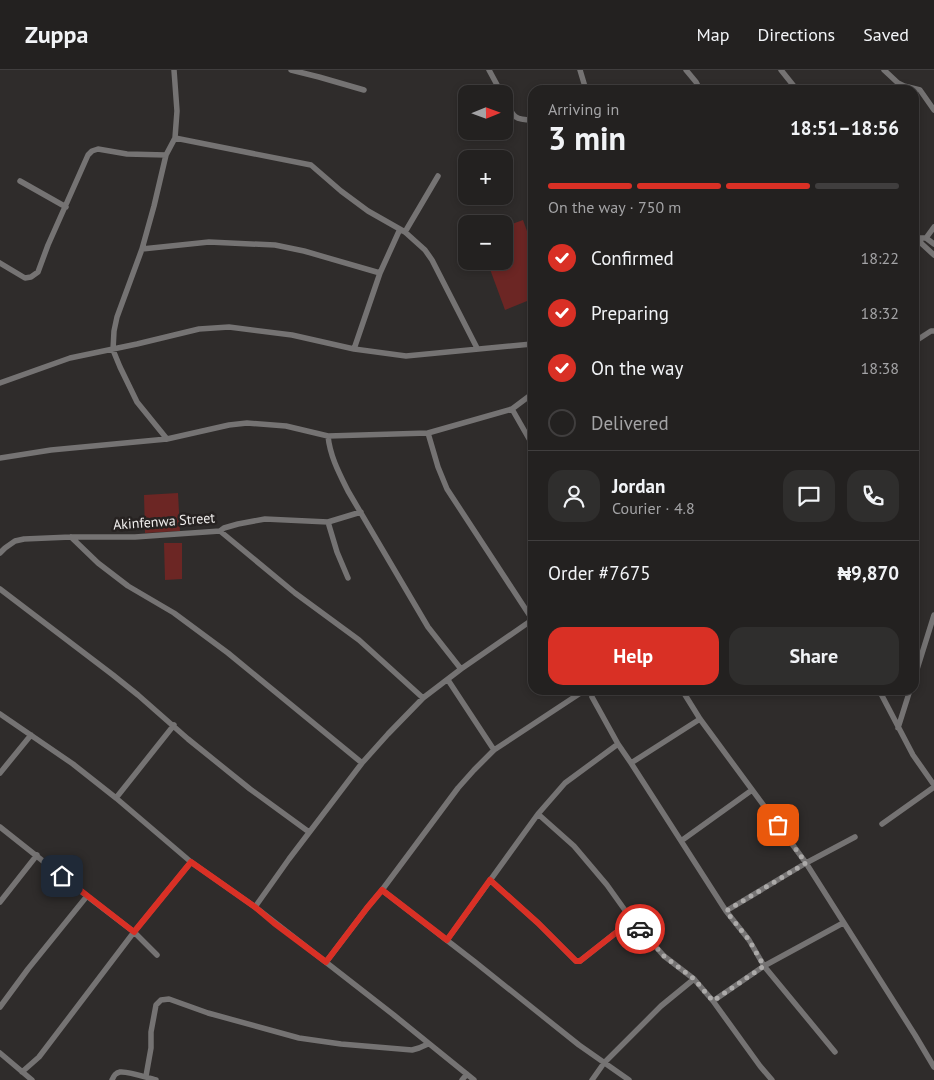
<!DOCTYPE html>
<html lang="en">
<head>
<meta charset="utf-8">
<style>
	body { margin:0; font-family:"PT Sans",sans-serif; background:#2f2e2d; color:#f1f3f6; height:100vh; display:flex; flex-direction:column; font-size:19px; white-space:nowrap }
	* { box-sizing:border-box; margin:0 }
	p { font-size:16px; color:#a3a3a5 }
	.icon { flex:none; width:28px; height:28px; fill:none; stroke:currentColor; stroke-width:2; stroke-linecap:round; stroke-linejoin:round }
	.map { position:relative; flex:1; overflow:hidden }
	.details { position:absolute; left:528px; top:15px; width:391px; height:610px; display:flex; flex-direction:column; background:#232120; border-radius:15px; box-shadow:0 2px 8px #0003,0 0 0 1px #403e3e }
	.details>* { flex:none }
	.needle { width:32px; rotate:89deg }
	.tools { position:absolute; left:458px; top:15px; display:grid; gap:10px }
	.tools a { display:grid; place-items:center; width:55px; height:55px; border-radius:10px; background:#232120; box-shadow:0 2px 8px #0003,0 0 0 1px #403e3e; font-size:25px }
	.pin { position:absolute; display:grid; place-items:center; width:42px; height:42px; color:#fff; margin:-21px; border-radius:10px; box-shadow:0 2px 8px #0006 }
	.courier { position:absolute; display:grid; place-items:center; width:50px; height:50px; margin:-25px; border:4px solid #d93025; border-radius:50%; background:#fff; color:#222; box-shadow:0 1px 6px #0007 }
	.head em { font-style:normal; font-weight:800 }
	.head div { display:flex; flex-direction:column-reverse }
	.head { display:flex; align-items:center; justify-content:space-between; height:85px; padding:0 20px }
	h1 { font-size:32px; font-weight:800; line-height:38px }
	.bar { display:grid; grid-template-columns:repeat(4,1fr); gap:8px 5px; align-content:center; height:60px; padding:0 20px }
	.bar i { height:6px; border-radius:4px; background:#403e3e }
	.bar .on { background:#d93025 }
	.bar p { grid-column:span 4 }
	.line { display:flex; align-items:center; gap:12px; padding:0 20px; border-top:1px solid #403e3e }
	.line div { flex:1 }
	.round { display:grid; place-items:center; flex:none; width:52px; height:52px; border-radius:15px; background:#2f2e2d }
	ol { padding:0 20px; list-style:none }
	li { display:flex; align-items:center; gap:15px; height:55px }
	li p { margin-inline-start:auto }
	li .icon { padding:5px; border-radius:50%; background:#d93025; color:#fff; stroke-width:4 }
	li:last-child { color:#a3a3a5 }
	li i { width:28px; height:28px; border:2px solid #403e3e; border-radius:50% }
	.primary-button { display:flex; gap:10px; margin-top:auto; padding:10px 20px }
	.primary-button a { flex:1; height:58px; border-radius:15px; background:#d93025; color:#fff; font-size:20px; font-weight:800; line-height:58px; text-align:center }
	.primary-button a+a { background:#2f2e2d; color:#f1f3f6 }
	header { display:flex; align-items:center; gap:30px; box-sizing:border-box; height:70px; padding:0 25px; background:#232120; border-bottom:1px solid #403e3e }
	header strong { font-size:24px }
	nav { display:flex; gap:28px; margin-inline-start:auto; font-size:18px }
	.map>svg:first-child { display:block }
</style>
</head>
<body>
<header>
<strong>Zuppa</strong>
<nav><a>Map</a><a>Directions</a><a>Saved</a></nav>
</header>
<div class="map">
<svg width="934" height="1010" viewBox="0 0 934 1010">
	<rect width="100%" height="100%" fill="#2f2c2b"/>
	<path fill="#6c2624" d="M 523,150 L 532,175 L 532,229 L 505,240 L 487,191 L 504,191 L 504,157 Z
		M 178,423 L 180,461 L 145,463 L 144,425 Z
		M 164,473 L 182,473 L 182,509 L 165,510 Z"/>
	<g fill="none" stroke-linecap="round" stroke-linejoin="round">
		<path stroke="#757373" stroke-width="5.5" d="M 291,0 L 319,7 L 364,20
			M 489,0 L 502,24
			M 580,0 L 586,20
			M 686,0 L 696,12 L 700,20
			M 781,0 L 797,20
			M 884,0 L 898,13 L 904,16 L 920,20 L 934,40
			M 504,28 C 513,45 512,50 532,50
			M 175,68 L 311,95 L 341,121 L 368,141 L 405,162 L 425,180 L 432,190 L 477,278
			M 20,111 L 66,137
			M 405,162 L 438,106
			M 914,163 L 922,174 L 934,185
			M 918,168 L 926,168 L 934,174
			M 926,168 L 934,157
			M 142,179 L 209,172 L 275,175 L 304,181 L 380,203
			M 0,193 L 25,208 L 31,207 L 38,202 L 48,175 L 88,85 L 92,81 L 98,79 L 127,84 L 166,85
			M 914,272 L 931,261 L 934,261
			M 354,279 L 380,203 L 400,159
			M 0,313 L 70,288 L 137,274 L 199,259 L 229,257 L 292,265 L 354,279 L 406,286 L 532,274
			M 512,339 L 532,374
			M 428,363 L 438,397 L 447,419 L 532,549
			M 328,366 C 330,386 339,403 348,421 L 428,557 L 461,599
			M 167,369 L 137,332 L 120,297 L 113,280 L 114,261 L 117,247 L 142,179 L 154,136 L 166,85 L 175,68 L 177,41 L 174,0
			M 0,388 L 51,380 L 167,369 L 229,355 L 247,353 L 286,356 L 328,366 L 428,363 L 512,339 L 532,324
			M 328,452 L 337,482 L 348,508
			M 220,461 L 295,523 L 359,570 L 423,628
			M 71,467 L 98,493 L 128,516 L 174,543 L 228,583 L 362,693
			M 0,483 L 5,478 L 15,471 L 24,469 L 71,467 L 135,467 L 220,461 L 224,458 L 238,454 L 265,449 L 328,452 L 361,442
			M 0,519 L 113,605 L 138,625 L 188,669 L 250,719 L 309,762
			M 914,609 L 934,545
			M 448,610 L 494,680
			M 682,620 L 700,649 L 806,793 L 915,965 L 934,997
			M 879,620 L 913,685 L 934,715
			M 0,644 L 73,694 L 116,728 L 191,792 L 255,837 L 395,946 L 474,1010
			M 898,658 L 910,620
			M 618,674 L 631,693 L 700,649
			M 631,693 L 726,841 L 749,870 L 764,896 L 713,931
			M 0,703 L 31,665
			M 116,728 L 174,655
			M 538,744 L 574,776 L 607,815 L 632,850 L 664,886 L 694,909
			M 882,754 L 934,717
			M 0,757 L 87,826 L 134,862 L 157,885
			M 681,771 L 752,720
			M 490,810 L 538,853 L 576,891 L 580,891 L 632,850
			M 382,820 L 475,892 L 579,975 L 629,1010
			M 0,832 L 37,785
			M 255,837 L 289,789 L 362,693 L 388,664 L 423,628 L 461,599 L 532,550
			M 726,841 L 806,793 L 855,767
			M 447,870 L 538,744 L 565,713 L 618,674 L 592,627
			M 326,892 L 367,838 L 382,820 L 458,718 L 474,700 L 494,680 L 585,620
			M 0,937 L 28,899 L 87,826
			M 835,982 L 764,896 L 843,853
			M 0,983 L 32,1010
			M 22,1002 L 39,987 L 134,862 L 191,792
			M 146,1006 L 151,978 L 151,962 L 156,935 L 161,930 L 169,929 L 208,943 L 299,968 L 341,974 L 412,980 L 419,978 L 428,974
			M 112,1010 C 114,1006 115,1003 120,1002 C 127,1001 149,1008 156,1010
			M 462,1010 L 467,1004
			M 592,1010 L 604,993 L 661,936 L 694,909 L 713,931 L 760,996 L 772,1010"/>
	</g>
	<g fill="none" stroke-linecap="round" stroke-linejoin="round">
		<path stroke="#acaaa9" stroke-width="5" stroke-dasharray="0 9" d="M 640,859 L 664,886 L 694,909 L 713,931 L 764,896 L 749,870 L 726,841 L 806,793 L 778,755"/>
		<path stroke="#d93025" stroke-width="6" d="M 62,806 L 134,862 L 191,792 L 255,837 L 274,853 L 326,892 L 367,838 L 382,820 L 447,870 L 490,810 L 538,853 L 576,891 L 580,891 L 632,850 L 640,859"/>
	</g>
	<g text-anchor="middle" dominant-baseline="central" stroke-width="5" stroke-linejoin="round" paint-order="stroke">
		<g font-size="14" fill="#f0eeed" stroke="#262221">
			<text transform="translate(164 451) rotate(-4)">Akinfenwa Street</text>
		</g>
	</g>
</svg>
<div class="tools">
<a><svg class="needle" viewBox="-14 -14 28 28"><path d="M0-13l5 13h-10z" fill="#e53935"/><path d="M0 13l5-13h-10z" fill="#a3a3a5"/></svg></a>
<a>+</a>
<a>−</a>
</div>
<div class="pin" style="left:778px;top:755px;background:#ea580c"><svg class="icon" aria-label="bag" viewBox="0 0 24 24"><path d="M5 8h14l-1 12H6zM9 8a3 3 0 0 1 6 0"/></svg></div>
<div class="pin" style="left:62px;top:806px;background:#1f2937"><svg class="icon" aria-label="home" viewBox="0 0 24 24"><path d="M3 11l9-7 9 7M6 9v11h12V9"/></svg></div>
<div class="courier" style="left:640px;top:859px"><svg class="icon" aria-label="car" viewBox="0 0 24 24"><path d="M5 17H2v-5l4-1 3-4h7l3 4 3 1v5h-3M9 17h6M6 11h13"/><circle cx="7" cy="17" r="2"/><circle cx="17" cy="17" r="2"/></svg></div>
<section class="details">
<div class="head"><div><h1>3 min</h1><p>Arriving in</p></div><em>18:51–18:56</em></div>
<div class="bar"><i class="on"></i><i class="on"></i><i class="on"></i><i></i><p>On the way · 750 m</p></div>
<ol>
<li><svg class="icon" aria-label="check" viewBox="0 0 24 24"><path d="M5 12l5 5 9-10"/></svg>Confirmed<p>18:22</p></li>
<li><svg class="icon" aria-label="check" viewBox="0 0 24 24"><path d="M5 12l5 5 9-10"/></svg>Preparing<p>18:32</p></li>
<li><svg class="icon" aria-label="check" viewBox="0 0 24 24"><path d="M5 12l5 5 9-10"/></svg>On the way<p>18:38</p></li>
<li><i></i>Delivered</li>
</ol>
<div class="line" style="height:90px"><a class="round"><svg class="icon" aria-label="person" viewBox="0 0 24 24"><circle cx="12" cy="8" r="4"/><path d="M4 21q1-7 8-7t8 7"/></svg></a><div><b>Jordan</b><p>Courier · 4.8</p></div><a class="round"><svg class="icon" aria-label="chat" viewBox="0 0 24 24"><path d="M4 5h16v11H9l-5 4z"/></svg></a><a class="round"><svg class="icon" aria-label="phone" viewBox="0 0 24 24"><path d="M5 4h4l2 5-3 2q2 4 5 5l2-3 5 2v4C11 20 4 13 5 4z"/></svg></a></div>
<div class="line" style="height:65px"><div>Order #7675</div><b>₦9,870</b></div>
<div class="primary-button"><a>Help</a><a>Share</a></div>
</section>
</div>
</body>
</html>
